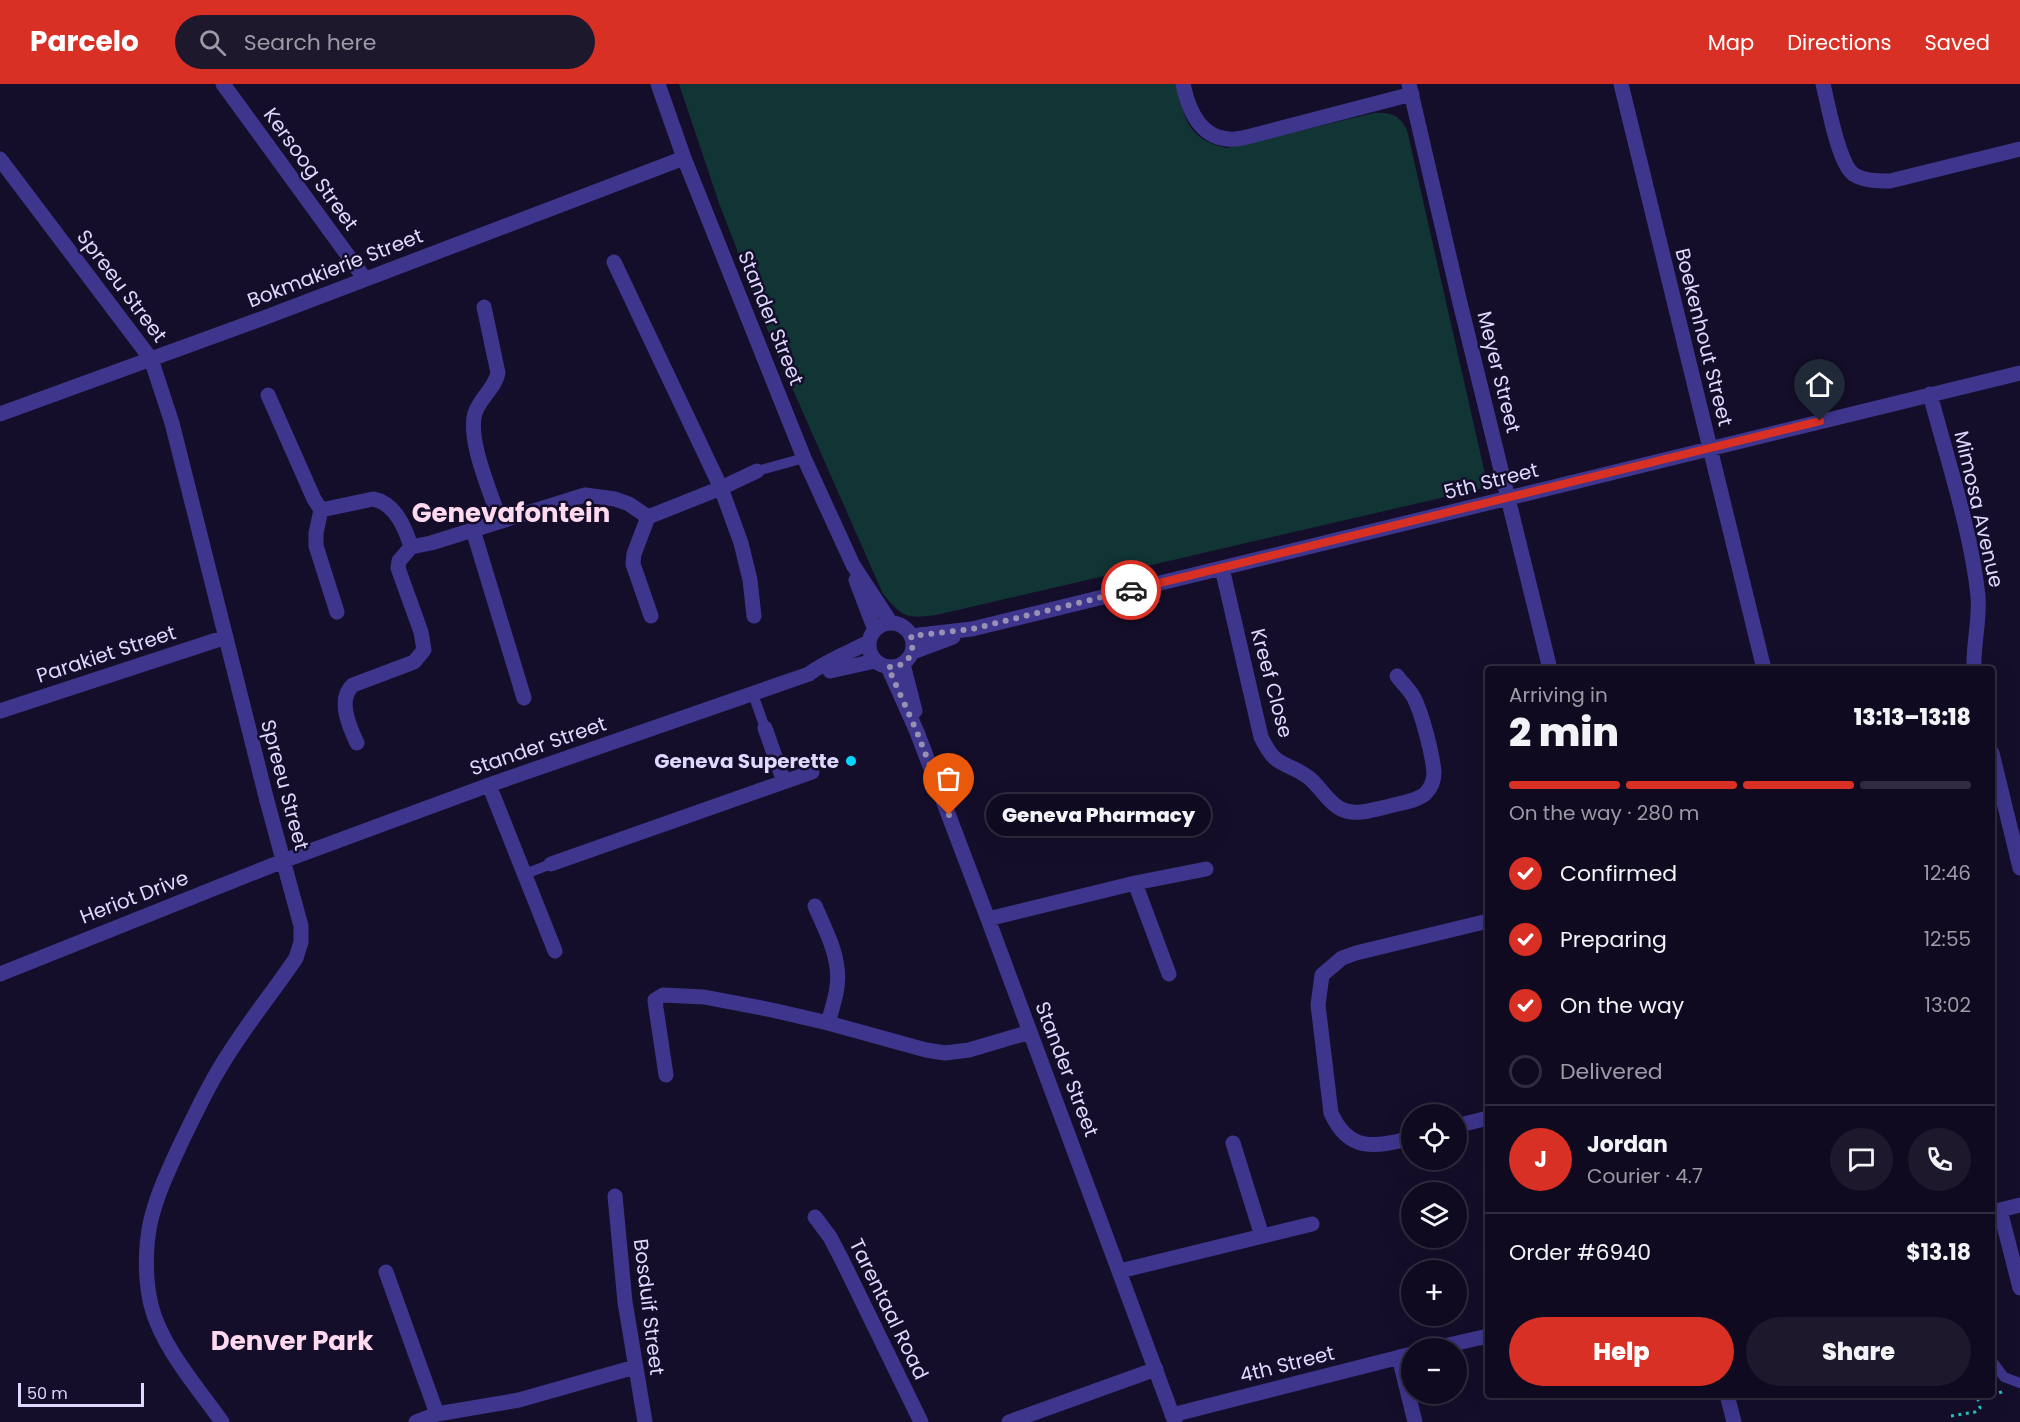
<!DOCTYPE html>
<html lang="en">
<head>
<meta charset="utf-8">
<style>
	body { margin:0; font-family:Poppins,sans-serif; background:#1e182d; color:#f1f3f6; height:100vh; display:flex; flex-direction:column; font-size:22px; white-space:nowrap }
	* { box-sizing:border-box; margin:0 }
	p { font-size:20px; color:#9c9aa5 }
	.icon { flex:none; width:33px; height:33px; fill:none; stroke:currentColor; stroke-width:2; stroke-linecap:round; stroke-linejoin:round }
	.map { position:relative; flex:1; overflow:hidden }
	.panel { position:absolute; left:1485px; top:582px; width:510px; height:732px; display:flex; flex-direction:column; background:#100a20; border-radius:6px; box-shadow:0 6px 24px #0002,0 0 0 2px #302b3e }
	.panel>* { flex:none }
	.buttons { position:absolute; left:1401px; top:1020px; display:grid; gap:12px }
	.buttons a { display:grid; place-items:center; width:66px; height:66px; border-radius:50%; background:#100a20; box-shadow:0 6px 24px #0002,0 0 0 2px #302b3e; font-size:30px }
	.scale { position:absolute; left:18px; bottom:15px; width:126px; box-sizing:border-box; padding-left:6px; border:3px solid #dfd8ff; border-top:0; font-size:16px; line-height:21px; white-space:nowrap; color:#dfd8ff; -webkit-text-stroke:4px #150e2a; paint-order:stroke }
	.pin { position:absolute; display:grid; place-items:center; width:51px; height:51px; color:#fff; margin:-62px -26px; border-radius:50% 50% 50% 0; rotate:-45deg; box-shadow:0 0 6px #0007 }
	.pin .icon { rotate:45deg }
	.courier { position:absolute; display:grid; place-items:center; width:60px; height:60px; margin:-30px; border:4px solid #d93025; border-radius:50%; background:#fff; color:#222; box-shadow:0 2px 8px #0007 }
	.bubble { position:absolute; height:42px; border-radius:21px; background:#100a20; box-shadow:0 6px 24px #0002,0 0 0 2px #302b3e; font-size:20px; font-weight:800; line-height:42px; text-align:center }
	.headline em { font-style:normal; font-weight:800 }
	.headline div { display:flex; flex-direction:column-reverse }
	.headline { display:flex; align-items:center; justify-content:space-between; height:102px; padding:0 24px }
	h1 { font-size:39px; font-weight:800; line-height:45px }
	.bar { display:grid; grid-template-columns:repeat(4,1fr); gap:9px 6px; align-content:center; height:72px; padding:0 24px }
	.bar i { height:8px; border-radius:4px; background:#302b3e }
	.bar .selected { background:#d93025 }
	.bar p { grid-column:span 4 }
	.line { display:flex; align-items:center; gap:15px; padding:0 24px; border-top:2px solid #302b3e }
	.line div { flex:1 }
	.round { display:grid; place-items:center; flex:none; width:63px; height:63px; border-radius:32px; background:#1e182d }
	ol { padding:0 24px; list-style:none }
	li { display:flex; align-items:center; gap:18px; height:66px }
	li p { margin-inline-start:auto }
	li .icon { padding:6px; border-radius:50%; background:#d93025; color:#fff; stroke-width:4 }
	li:last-child { color:#9c9aa5 }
	li i { width:33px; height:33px; border:3px solid #302b3e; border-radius:50% }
	.cta { display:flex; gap:12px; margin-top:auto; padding:12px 24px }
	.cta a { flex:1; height:69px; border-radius:36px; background:#d93025; color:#fff; font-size:24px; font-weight:800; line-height:69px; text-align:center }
	.cta a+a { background:#1e182d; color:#f1f3f6 }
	header { display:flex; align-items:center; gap:36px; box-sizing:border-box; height:84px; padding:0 30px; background:#d93025; color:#fff }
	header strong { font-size:28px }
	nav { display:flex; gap:33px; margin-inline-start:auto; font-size:21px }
	.search { width:420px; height:54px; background:#1e182d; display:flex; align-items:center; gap:15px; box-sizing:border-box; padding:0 21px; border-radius:33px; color:#9c9aa5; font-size:22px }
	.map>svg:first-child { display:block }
</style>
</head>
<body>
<header>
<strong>Parcelo</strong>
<div class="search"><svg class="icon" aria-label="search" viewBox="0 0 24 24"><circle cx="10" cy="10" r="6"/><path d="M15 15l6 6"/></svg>Search here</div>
<nav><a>Map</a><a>Directions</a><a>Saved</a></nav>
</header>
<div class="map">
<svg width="2020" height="1338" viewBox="0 0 2020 1338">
	<rect width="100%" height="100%" fill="#150e2a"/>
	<path fill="#113435" d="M 679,0 L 1176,0 C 1184,34 1188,56 1227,64 L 1374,29 C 1391,28 1399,31 1407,46 L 1488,403 L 936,531 C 905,535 903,533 883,510 L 775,265 L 719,119 Z"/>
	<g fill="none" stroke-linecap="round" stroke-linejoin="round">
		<path stroke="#26c5c5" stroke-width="3" stroke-dasharray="3 4.5" stroke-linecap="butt" d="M 1992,1311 L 2005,1307
			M 1978,1315 L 1991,1311
			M 1951,1332 L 1975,1328 L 1980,1324 L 1977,1311"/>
		<path stroke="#3e368d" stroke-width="10" d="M 757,387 L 804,374
			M 753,610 L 765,644
			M 525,790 L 551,780
			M 1992,1277 L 2004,1293 L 2020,1299"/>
		<path stroke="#3e368d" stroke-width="15" d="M 223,0 L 365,195
			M 658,0 L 684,74 L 804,374 L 853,481 L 891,539
			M 1183,0 C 1188,24 1199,53 1228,55 C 1234,56 1241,54 1247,53 L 1412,10
			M 1409,0 L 1460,219 L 1550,585
			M 1621,0 L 1764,585
			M 1823,0 C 1828,20 1838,78 1853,90 C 1864,97 1878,97 1890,97 L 2020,65
			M 0,75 L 151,275 L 172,339 L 267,717 L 301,842 L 301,858 L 296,874 C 276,904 253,932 233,963 C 212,994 197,1026 181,1059 C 169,1085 156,1112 150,1140 C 145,1165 145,1196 151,1221 C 161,1262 198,1304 222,1338
			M 614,178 L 721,404 L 741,459 L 750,496 L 754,532
			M 484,223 L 498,289 C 495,304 480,314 475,329 C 467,356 491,409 500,437
			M 1930,310 C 1947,375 1971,446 1978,512 C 1980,536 1973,560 1974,585
			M 268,311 L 314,415 L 321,426 L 373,415 C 395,419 405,443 411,463 L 431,459 L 585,411 L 615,415 L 629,420 L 648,433 L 721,404 L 757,387
			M 0,330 L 261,235 L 684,74
			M 321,426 L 316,449 L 316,462 L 337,528
			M 648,433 L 634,470 L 633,480 L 651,532
			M 473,446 L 524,614
			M 1222,484 L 1261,653 C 1277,686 1283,675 1308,693 C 1321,703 1327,718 1341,725 C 1355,732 1371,726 1386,723 C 1398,719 1415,718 1425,710 C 1430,705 1434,697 1434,689 C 1433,672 1422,629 1414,614 C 1410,606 1402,599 1397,592
			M 856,496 L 875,546
			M869 561a22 22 0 1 1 44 0a22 22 0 1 1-44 0Z
			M 911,552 L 972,545 L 2020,289
			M 913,568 L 953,553
			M 903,580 L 915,627
			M 888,583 L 917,648 L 988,835 L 1175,1338
			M 830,587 L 875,577
			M 0,627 L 226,553
			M 765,644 L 784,698
			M 357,659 C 349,642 337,615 353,601 L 414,578 L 424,566 L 421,548 L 398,484 L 399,477 L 411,463
			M 1992,669 L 2020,784
			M 489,701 L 555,867
			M 551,780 L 812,688
			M 1135,799 L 1169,890
			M 815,822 C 823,841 835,863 837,884 C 840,902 833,921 828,939
			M 988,835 L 1135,799 L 1206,785
			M 0,890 L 283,777 L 489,701 L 809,590 C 826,577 850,568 869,558
			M 666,991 L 656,924 L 655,916 L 663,911 L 704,913 L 772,926 L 828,939 L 926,966 L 945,969 L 969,966 L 1030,948
			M 1456,1042 L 1488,1034
			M 1412,1054 C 1375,1063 1349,1069 1331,1029 L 1318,921 L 1322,891 L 1342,874 L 1356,869 L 1488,837
			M 1233,1059 L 1262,1152
			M 615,1112 L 625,1218 L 645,1338
			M 2000,1126 L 2020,1204
			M 1992,1128 L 2020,1121
			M 815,1133 L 830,1153 L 842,1176 L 921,1338
			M 1120,1187 L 1312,1140
			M 386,1188 L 437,1330
			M 1435,1264 L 1488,1252
			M 1399,1273 L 1415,1338
			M 1727,1311 L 1734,1338
			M 1172,1331 L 1412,1270
			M 416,1338 L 437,1330 L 519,1316 L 635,1283
			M 1009,1338 L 1156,1285"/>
	</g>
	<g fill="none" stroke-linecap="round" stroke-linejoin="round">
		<path stroke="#9891b4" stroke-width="6" stroke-dasharray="0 10.8" d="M 949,731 L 917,648 L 888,583 C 907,583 916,570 911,552 L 972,545 L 1131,506"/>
		<path stroke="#d93025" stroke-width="8" d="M 1131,506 L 1820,337"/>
	</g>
	<circle fill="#04d6ff" stroke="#150e2a" stroke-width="2" cx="851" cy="677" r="6"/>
	<g text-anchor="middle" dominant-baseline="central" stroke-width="5" stroke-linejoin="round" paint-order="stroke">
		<g font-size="20" fill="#dfd8ff" stroke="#150e2a">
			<text transform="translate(311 85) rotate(54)">Kersoog Street</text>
			<text transform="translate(335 184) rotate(-21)">Bokmakierie Street</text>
			<text transform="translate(122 202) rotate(53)">Spreeu Street</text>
			<text transform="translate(771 234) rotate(68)">Stander Street</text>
			<text transform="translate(1704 253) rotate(76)">Boekenhout Street</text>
			<text transform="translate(1499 288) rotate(76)">Meyer Street</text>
			<text transform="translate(1491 397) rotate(-14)">5th Street</text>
			<text transform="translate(1979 425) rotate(77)">Mimosa Avenue</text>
			<text transform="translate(106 570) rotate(-18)">Parakiet Street</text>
			<text transform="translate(1272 599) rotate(75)">Kreef Close</text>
			<text transform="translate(538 662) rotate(-19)">Stander Street</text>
			<text transform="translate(285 701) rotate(75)">Spreeu Street</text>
			<text transform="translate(134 813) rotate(-21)">Heriot Drive</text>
			<text transform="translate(1067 985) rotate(69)">Stander Street</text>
			<text transform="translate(649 1223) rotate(83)">Bosduif Street</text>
			<text transform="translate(889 1225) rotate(64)">Tarentaal Road</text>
			<text transform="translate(1287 1280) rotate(-14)">4th Street</text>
		</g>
		<g font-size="20" font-weight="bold" fill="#dfd8ff" stroke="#150e2a" text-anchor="end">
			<text x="839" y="677">Geneva Superette</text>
		</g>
		<g font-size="26" font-weight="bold" fill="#ffdaef" stroke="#150e2a">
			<text x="511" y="429">Genevafontein</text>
			<text x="292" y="1257">Denver Park</text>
		</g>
	</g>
</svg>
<div class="buttons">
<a><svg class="icon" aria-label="locate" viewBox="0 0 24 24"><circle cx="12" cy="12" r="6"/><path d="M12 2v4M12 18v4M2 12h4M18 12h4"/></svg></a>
<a><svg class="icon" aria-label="layers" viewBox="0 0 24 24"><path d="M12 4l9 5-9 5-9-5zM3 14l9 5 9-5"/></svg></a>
<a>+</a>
<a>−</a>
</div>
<div class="scale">50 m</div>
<div class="pin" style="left:949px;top:731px;background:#ea580c"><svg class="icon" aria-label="bag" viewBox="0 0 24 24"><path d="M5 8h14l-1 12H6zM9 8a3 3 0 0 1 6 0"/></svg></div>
<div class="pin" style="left:1820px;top:337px;background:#1f2937"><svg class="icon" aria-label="home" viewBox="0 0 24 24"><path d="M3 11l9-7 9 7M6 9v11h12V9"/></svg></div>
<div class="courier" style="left:1131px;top:506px"><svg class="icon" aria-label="car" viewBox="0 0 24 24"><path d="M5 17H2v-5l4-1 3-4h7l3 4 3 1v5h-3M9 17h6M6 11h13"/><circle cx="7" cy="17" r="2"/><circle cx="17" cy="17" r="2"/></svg></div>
<div class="bubble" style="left:986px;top:710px;width:225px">Geneva Pharmacy</div>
<section class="panel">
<div class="headline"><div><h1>2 min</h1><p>Arriving in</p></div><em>13:13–13:18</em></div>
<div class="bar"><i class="selected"></i><i class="selected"></i><i class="selected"></i><i></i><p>On the way · 280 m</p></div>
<ol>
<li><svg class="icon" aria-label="check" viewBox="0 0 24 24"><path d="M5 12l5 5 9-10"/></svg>Confirmed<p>12:46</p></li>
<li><svg class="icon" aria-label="check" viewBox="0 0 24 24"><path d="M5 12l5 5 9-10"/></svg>Preparing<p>12:55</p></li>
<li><svg class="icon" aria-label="check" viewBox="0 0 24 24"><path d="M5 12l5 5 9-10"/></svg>On the way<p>13:02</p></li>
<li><i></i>Delivered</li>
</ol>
<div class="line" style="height:108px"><b class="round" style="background:#d93025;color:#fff">J</b><div><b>Jordan</b><p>Courier · 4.7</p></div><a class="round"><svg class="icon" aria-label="chat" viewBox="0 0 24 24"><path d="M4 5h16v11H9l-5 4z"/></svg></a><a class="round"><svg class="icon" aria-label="phone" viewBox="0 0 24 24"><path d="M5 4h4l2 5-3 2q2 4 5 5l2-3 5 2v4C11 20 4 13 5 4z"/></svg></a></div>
<div class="line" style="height:78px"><div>Order #6940</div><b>$13.18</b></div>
<div class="cta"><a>Help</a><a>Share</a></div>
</section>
</div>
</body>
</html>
